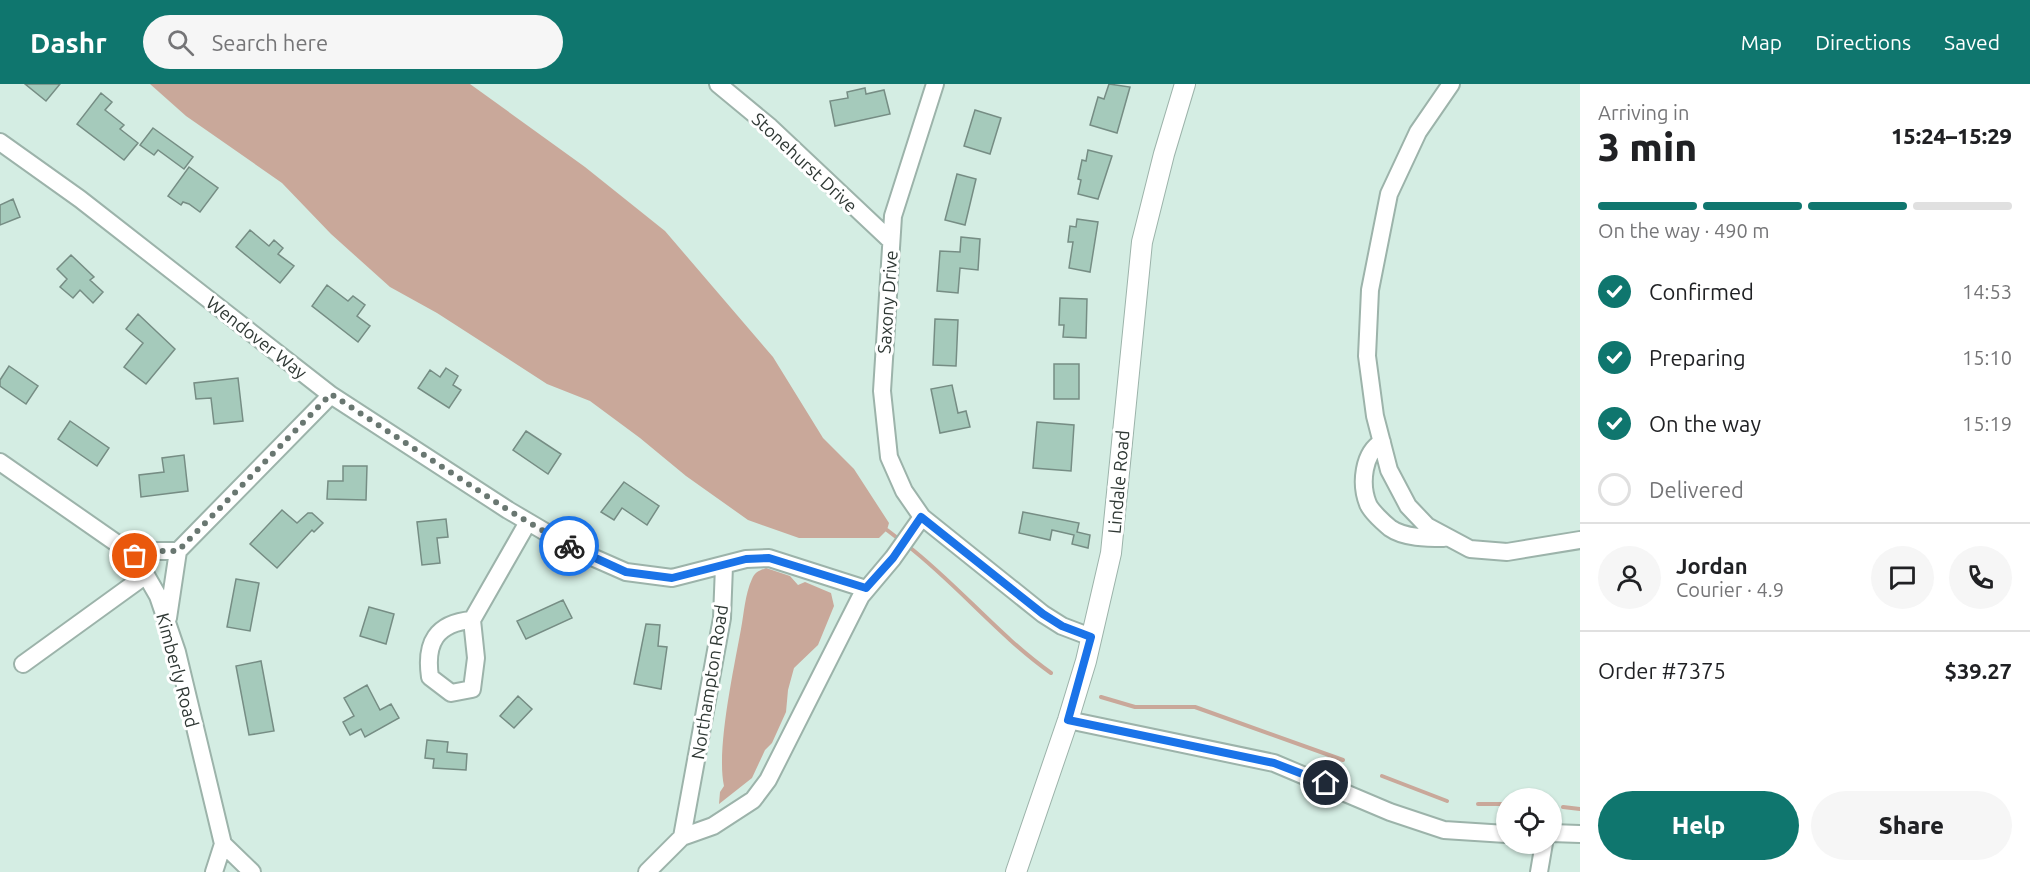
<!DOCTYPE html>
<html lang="en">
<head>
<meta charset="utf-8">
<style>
	body { margin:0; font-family:Ubuntu,sans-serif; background:#f6f6f6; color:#202124; height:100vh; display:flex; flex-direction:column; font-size:22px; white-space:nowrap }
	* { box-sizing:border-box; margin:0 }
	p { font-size:20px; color:#757577 }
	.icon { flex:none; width:33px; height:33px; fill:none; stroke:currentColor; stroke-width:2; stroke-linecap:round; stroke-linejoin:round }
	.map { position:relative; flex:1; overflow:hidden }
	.sheet { display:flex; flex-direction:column; background:#fff; width:450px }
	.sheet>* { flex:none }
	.controls { position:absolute; left:1496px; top:704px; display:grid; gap:12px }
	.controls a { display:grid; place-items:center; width:66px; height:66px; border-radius:50%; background:#fff; box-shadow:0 2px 4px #0004; font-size:30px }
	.pin { position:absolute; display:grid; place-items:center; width:51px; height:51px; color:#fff; margin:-26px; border:3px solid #fff; border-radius:50%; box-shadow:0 2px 6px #0007 }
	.courier { position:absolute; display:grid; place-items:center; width:60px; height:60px; margin:-30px; border:4px solid #1a73e8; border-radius:50%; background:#fff; color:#222; box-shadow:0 2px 8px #0007 }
	.summary em { font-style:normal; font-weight:800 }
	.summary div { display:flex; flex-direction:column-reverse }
	.summary { display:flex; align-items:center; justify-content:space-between; height:102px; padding:0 18px }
	h1 { font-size:39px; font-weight:800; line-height:45px }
	.bar { display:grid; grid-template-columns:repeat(4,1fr); gap:9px 6px; align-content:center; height:72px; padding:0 18px }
	.bar i { height:8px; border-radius:4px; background:#e0e0e0 }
	.bar .selected { background:#0f766e }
	.bar p { grid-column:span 4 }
	.line { display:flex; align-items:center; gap:15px; padding:0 18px; border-top:2px solid #e0e0e0 }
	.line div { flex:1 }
	.round { display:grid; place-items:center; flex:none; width:63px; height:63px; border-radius:32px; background:#f6f6f6 }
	ol { padding:0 18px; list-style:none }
	li { display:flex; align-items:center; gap:18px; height:66px }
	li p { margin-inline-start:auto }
	li .icon { padding:6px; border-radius:50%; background:#0f766e; color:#fff; stroke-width:4 }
	li:last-child { color:#757577 }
	li i { width:33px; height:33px; border:3px solid #e0e0e0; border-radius:50% }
	.button { display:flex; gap:12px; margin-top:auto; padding:12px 18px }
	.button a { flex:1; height:69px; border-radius:36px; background:#0f766e; color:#fff; font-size:24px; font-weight:800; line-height:69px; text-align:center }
	.button a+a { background:#f6f6f6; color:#202124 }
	header { display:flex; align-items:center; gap:36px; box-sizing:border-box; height:84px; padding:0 30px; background:#0f766e; color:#fff }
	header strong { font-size:28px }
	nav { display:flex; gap:33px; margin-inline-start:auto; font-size:21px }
	.search { width:420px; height:54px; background:#f6f6f6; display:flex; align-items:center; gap:15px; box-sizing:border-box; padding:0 21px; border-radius:33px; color:#757577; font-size:22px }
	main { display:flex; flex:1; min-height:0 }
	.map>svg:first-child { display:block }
</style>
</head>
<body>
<header>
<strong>Dashr</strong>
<div class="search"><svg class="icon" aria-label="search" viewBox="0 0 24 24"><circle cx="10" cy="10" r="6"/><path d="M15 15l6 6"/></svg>Search here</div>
<nav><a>Map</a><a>Directions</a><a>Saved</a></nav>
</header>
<main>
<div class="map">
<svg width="1580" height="788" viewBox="0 0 1580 788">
	<rect width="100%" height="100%" fill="#d4ede3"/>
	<path fill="#c9a89a" d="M 150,0 L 470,0 L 585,83 L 665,147 L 773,273 L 823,354 L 854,385 L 889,439 L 887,446 L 879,454 L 799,454 L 748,436 L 686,392 L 640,354 L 590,317 L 547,300 L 437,229 L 390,203 L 331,150 L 282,99 L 186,32 Z
		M 766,484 L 790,492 L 798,501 L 805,498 L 831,509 L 834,522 L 818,561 L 794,584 L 788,606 L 786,628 L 772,659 L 765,666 L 752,694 L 719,720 L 720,708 L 724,702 C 716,666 734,584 741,545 C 744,529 745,510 752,495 C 755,488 759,487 766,484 Z"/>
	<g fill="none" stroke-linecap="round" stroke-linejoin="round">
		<path stroke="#c9a89a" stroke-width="4" d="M 887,446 L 900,456
			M 908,462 C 959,502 999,552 1051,589
			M 1101,613 L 1135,623 L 1195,623 L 1343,676
			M 1382,692 L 1447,717
			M 1478,720 L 1506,720
			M 1563,723 L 1580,725"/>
	</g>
	<path fill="#a5cabb" stroke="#768d84" stroke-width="1.5" d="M 25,0 L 60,0 L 46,17 Z
		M 1109,0 L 1130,3 L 1117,49 L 1090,41 L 1098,13 L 1104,15 Z
		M 865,4 L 866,10 L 884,6 L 890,30 L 835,42 L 830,17 L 848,14 L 847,8 Z
		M 101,9 L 112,18 L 105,26 L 124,41 L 120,45 L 138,59 L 124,76 L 77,40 Z
		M 975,26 L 1001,34 L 990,70 L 964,62 Z
		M 153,44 L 193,73 L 184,85 L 158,66 L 154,71 L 140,61 Z
		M 1088,66 L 1112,72 L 1098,115 L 1078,110 L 1081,96 L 1078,95 L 1082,76 L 1086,77 Z
		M 189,83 L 218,104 L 200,128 L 189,120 L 183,118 L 181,121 L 168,112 Z
		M 957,90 L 976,95 L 965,141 L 945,136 Z
		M 13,115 L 20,133 L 0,141 L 0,121 Z
		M 1077,135 L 1098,138 L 1090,188 L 1069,184 L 1073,158 L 1068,158 L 1070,142 L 1076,143 Z
		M 250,146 L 269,162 L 274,156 L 283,164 L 278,170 L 294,182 L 280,199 L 236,163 Z
		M 961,153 L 980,155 L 978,186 L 960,184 L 958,209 L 937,207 L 940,167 L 960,168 Z
		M 71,171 L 94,193 L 90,196 L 103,208 L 93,219 L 80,206 L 73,214 L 60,203 L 67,195 L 57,185 Z
		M 327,201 L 348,217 L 353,212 L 365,221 L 357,232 L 370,242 L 358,258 L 312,222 Z
		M 1060,214 L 1087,215 L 1086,254 L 1063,253 L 1064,241 L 1059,241 Z
		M 138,230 L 175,265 L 146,300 L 124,283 L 143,259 L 126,245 Z
		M 935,235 L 958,236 L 956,282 L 933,281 Z
		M 1054,280 L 1079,280 L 1079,315 L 1054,315 Z
		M 9,282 L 38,302 L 26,320 L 0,302 L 0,296 Z
		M 446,284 L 458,292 L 453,301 L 461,306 L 449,324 L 418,304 L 430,286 L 440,293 Z
		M 238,294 L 243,337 L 214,340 L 211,314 L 196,315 L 194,299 Z
		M 952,301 L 958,329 L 966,327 L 970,343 L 940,349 L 931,305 Z
		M 70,337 L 109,364 L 97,382 L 58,355 Z
		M 1037,338 L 1074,341 L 1071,387 L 1033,384 Z
		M 526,347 L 561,370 L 548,390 L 513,366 Z
		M 184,371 L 188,407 L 141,413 L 139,391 L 164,388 L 162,374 Z
		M 343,382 L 367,382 L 366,416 L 327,415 L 328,397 L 343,397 Z
		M 624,398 L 659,422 L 647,441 L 622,424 L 614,436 L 601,428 Z
		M 282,426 L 297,439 L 308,429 L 312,429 L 323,439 L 314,448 L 312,446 L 277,484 L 250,460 Z
		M 1023,428 L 1079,439 L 1077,448 L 1090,451 L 1088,464 L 1072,460 L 1074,451 L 1052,446 L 1050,456 L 1019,449 Z
		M 446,435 L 448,453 L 437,454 L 440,479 L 422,481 L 417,438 Z
		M 236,495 L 259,499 L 250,547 L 227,543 Z
		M 563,516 L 572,534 L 526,555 L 517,537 Z
		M 369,523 L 394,530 L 386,560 L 360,552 Z
		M 646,540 L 660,541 L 658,562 L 667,563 L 661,605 L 634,600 Z
		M 261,577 L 274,647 L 249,651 L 236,582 Z
		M 367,601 L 380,626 L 391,620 L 399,634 L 365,653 L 361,645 L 350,651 L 343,638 L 354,632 L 344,614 Z
		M 518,612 L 532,625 L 514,644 L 500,632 Z
		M 427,656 L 448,658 L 447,668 L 467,670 L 466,686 L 433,684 L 434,675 L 425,674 Z"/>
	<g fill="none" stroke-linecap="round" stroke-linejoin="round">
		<g stroke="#9cb3aa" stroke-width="20">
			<path id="minor" d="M 718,0 L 770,43 L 891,157
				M 935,0 L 893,132 L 882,307 L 889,373 L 904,407 L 922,433 L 1043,530 L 1062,542 L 1091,553
				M 1451,0 L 1418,48 L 1389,110 L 1370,206 L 1367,272 L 1375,332 L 1389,386 L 1408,422 L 1427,442 L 1470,465 L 1507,468 L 1580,456
				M 0,58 L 80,115 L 331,311 L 508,426 L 576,466 L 626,488 L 672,494 L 746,475 L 769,474 L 866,505
				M 1382,358 C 1363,369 1360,400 1368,420 C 1371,427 1384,439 1390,444 C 1404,454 1428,454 1444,454
				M 0,378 L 135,472 L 158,512 L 177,568 L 223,760 L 214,788
				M 128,467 L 178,467 L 331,311
				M 168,534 L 178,467
				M 472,536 L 476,574 L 472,605 L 451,609 L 430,593 C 425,559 436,539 472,536 Z
				M 472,536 L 528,438
				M 23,580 L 146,491
				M 1068,636 L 1274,679 L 1390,728 L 1444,746 L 1506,750
				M 1551,749 L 1580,750
				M 682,753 L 722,534 L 724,482
				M 223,760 L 252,788
				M 647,788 L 682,753 L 713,742 L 753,716 L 768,696 L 861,512 L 893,474 L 922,433
				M 1539,788 L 1544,759"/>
		</g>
		<g stroke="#9cb3aa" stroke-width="22">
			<path id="tertiary" d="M 1016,788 L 1068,636 L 1086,577 L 1111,469 L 1142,158 L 1164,70 L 1185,0"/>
		</g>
		<use href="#minor" stroke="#fff" stroke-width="16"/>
		<use href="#tertiary" stroke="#fff" stroke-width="20"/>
	</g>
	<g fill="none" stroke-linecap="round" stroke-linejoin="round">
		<path stroke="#697771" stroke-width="6" stroke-dasharray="0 10.8" d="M 135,472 L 128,467 L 178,467 L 331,310 L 508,426 L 569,462"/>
		<path stroke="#1a73e8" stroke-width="8" d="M 569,462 L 626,488 L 672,494 L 746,475 L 769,474 L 866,504 L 893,474 L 921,433 L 1043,530 L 1062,542 L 1091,553 L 1068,636 L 1274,679 L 1326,699"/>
	</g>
	<g text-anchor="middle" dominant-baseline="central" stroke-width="6" stroke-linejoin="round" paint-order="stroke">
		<g font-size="18" fill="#2f3834" stroke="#fff">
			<text transform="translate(805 78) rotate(43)">Stonehurst Drive</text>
			<text transform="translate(887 218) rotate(-86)">Saxony Drive</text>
			<text transform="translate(257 253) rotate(38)">Wendover Way</text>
			<text transform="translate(1118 398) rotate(-85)">Lindale Road</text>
			<text transform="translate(178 586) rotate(75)">Kimberly Road</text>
			<text transform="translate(709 598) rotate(-81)">Northampton Road</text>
		</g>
	</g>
</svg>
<div class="controls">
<a><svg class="icon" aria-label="locate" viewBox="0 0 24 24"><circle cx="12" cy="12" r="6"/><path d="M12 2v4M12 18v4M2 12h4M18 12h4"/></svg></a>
</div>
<div class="pin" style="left:135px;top:472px;background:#ea580c"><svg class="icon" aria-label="bag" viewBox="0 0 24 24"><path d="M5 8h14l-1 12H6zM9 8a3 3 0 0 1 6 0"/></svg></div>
<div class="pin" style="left:1326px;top:699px;background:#1f2937"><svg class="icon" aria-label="home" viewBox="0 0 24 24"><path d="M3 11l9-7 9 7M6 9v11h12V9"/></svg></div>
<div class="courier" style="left:569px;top:462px"><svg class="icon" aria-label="bike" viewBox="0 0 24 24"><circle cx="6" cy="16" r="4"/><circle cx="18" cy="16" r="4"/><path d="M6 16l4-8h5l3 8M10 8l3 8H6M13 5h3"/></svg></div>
</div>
<section class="sheet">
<div class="summary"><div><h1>3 min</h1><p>Arriving in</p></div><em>15:24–15:29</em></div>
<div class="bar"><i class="selected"></i><i class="selected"></i><i class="selected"></i><i></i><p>On the way · 490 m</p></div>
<ol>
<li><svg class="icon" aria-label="check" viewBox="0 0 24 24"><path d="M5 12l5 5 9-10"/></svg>Confirmed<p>14:53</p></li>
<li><svg class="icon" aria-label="check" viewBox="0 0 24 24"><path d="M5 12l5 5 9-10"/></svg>Preparing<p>15:10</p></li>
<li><svg class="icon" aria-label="check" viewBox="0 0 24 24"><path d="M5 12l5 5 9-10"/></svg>On the way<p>15:19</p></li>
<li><i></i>Delivered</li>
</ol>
<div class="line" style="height:108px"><a class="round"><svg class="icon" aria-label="person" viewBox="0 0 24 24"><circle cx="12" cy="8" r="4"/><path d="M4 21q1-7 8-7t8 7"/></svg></a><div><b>Jordan</b><p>Courier · 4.9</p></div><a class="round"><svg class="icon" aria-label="chat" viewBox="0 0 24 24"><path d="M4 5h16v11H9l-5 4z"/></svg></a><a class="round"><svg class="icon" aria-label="phone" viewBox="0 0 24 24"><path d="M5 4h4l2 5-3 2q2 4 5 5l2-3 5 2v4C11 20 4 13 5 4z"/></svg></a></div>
<div class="line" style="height:78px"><div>Order #7375</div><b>$39.27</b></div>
<div class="button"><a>Help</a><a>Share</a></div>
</section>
</main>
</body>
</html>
